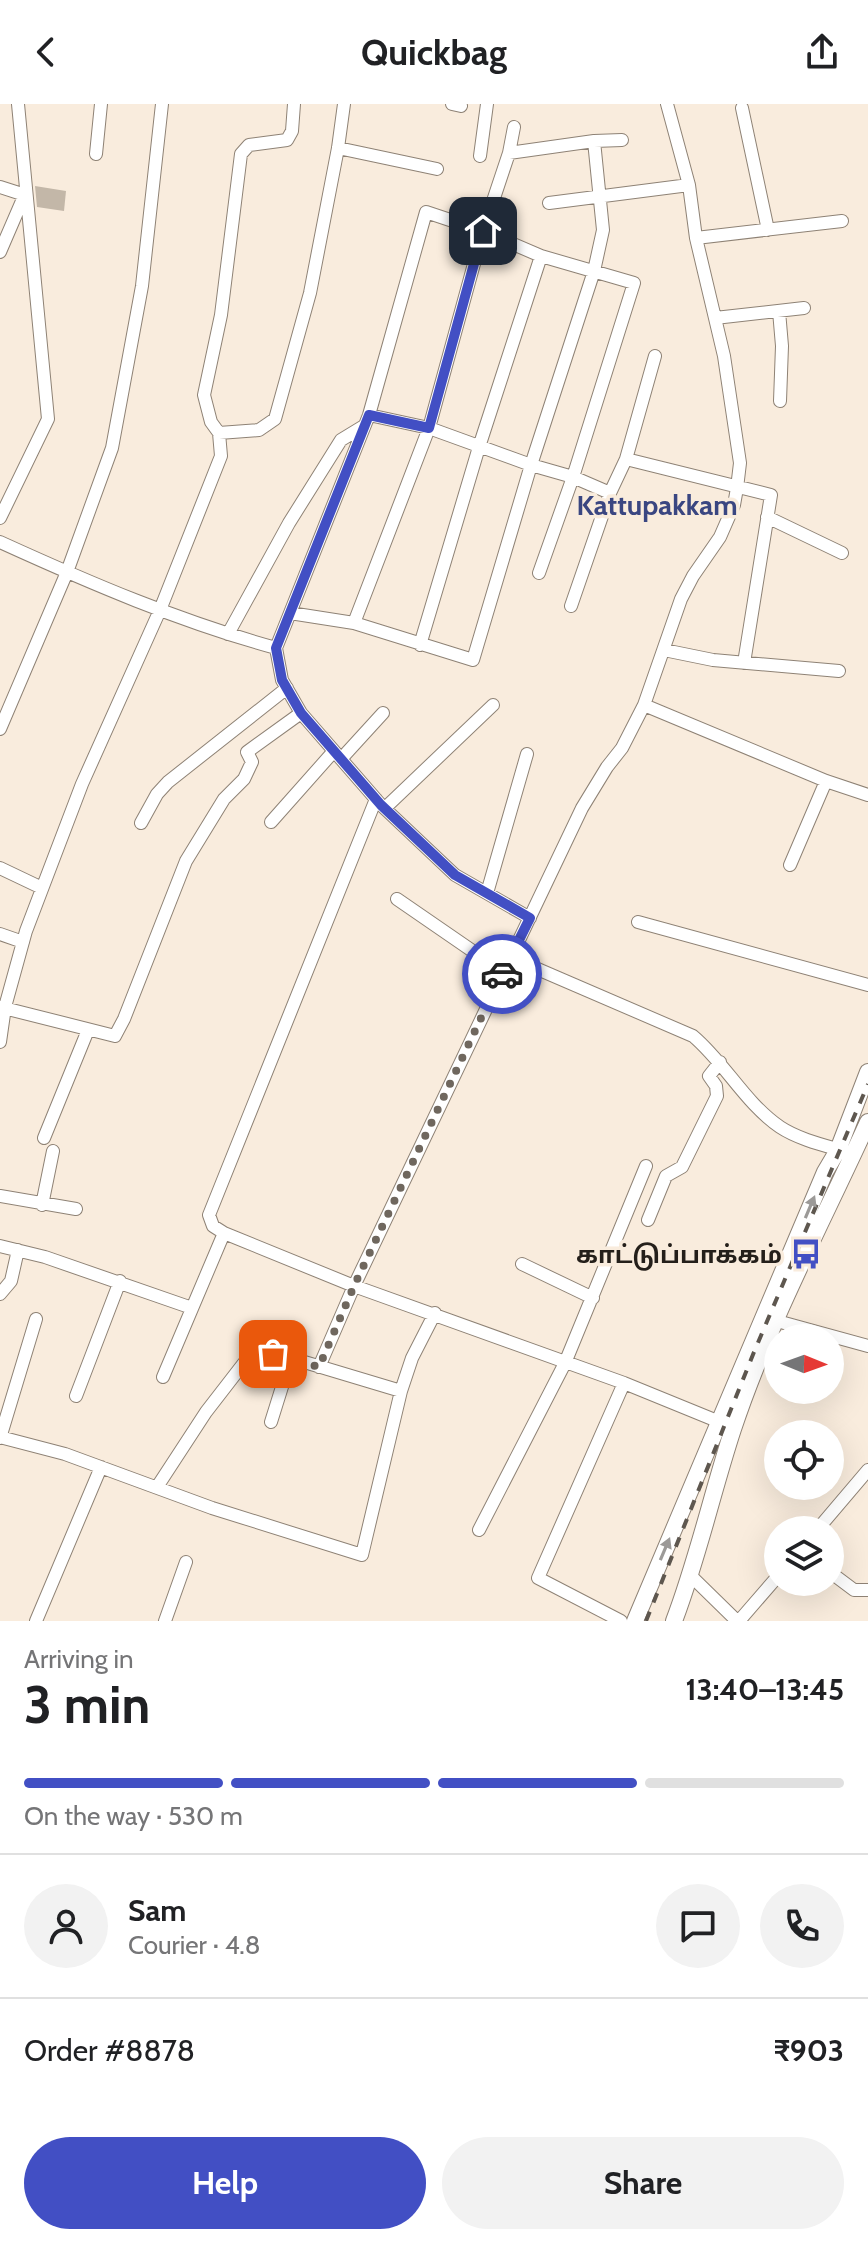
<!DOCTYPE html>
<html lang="en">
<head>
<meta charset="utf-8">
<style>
	body { margin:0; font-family:Cabin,"Noto Sans Tamil",sans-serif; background:#f2f2f2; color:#202124; height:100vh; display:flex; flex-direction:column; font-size:30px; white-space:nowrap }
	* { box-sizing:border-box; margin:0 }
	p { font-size:26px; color:#757577 }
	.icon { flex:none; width:44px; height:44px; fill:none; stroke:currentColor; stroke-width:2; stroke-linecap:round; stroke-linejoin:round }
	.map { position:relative; height:1517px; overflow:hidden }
	.drawer { display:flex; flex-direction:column; background:#fff; flex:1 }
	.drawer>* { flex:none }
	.needle { width:52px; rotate:91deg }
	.fabs { position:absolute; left:764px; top:1220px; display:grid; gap:16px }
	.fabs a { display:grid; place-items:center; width:80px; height:80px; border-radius:50%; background:#fff; box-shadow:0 8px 32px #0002; font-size:40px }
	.pin { position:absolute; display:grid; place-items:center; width:68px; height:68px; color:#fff; margin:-34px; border-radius:16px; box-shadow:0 4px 12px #0006 }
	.courier { position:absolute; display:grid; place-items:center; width:80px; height:80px; margin:-40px; border:6px solid #424fc4; border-radius:50%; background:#fff; color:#222; box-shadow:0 2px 10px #0007 }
	.headline em { font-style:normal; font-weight:800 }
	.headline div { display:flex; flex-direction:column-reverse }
	.headline { display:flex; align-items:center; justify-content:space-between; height:136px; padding:0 24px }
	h1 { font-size:52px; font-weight:800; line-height:60px }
	.bar { display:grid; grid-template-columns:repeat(4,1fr); gap:12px 8px; align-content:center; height:96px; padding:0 24px }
	.bar i { height:10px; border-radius:6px; background:#e0e0e0 }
	.bar .selected { background:#424fc4 }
	.bar p { grid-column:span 4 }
	.line { display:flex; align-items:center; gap:20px; padding:0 24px; border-top:2px solid #e0e0e0 }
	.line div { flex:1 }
	.round { display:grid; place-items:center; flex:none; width:84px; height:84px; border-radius:42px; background:#f2f2f2 }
	.action { display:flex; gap:16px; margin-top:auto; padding:16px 24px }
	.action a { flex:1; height:92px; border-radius:48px; background:#424fc4; color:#fff; font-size:32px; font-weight:800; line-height:92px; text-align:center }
	.action a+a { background:#f2f2f2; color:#202124 }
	header { display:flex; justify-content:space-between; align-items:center; height:104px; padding:0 24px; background:#fff; font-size:36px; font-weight:800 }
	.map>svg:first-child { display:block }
</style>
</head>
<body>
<header><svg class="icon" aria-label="back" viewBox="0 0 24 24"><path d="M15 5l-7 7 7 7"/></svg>Quickbag<svg class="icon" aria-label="share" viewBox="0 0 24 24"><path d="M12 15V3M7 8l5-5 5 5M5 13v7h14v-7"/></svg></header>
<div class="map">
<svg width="868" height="1517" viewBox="0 0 868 1517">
	<rect width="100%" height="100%" fill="#f9ecdd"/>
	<path fill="#c3b7a8" d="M 35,82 L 66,87 L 64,107 L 37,103 Z"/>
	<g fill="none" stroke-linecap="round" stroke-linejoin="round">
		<g stroke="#8e8275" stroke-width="14">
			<path id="minor" d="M 452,0 L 461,2
				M 742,4 L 768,126
				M 338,44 L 437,65
				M 509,49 L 594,37 L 622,36
				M 96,50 L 101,0
				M 480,52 L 487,0
				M 0,83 L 25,91
				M 549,99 L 689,81
				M 696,134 L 842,117
				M 0,148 L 25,90
				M 779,207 L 782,242 L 780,297
				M 715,214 L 804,204
				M 369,311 L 429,324 L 531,361 L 573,373 L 610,389
				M 219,329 L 259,326 L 275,315 L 310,189 L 338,44 L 344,0
				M 626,355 L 771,391 L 744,559
				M 767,413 L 842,449
				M 0,414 L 48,315 L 18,0
				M 0,438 C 90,479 181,518 276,544 L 282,576 L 301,609 L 381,701 L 455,771 L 530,814
				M 571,502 L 610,389 L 626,355 L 655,252
				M 290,509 L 369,311 L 426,108 L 483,127 L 541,152 L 634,179 L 573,373 L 539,469
				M 354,519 L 473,556 L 531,361 L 594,167 L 603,126 L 594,37
				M 228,530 L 289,419 L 341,336 L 364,322
				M 420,541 L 479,343 L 541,152
				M 276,544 L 290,509 L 354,519 L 429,324 L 483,127 L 509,49 L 514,23
				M 664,546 L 713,556 L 839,567
				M 644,601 L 826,677 L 868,691
				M 0,625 L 67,468 L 112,344 L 142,182 L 162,0
				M 341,655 L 383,609
				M 385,704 L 493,601
				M 271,718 L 334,647
				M 141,719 L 157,690 L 168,678 L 287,584
				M 790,761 L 826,677
				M 0,764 L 42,784
				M 487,789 L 527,650
				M 397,795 L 503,868
				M 638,818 L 868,881
				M 0,830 L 23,838
				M 512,854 L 693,932 C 725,959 745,999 780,1023 C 798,1035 823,1041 844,1047
				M 0,903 L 115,932 L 124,915 L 186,757 L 224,695 L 244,675 L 252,658 L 247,648 L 301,609
				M 0,938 L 5,903 L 26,827 L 82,680 L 160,506 L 221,352 L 219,329 L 211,318 L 204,291 L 221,211 L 241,50 L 249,41 L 287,36 L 292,27 L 294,0
				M 44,1034 L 88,926
				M 0,1092 L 76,1105
				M 42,1101 L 53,1047
				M 648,1116 L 666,1072 L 682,1063 L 717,992 L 716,982 L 709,972 L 720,958
				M 224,1129 L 213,1122 L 209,1111 L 376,695
				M 0,1142 L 45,1153 L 192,1204
				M 522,1160 L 593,1194
				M 0,1190 L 11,1177 L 18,1146
				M 777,1217 L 868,1242
				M 319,1263 L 354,1182 L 582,704 L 607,663 L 622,644 L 644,601 L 681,495 L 693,472 L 720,433 L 734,401 L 737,384 L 740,359 L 724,252 L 696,134 L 689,81 L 667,0
				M 163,1273 L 224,1129 L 354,1182 L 624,1279 L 727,1321
				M 76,1292 L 120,1177
				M 271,1318 L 291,1254 L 401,1287
				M 0,1333 L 65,1350 L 212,1404 L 362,1451 L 401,1287 L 412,1254 L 435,1209
				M 0,1334 L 36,1215
				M 157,1383 L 206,1308 L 254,1246 L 291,1254
				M 479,1426 L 565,1259 L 646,1062
				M 817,1426 L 868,1366
				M 830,1468 L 854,1486 L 868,1486
				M 691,1472 L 737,1517
				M 36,1517 L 101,1363
				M 165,1517 L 186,1458
				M 621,1517 L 538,1474 L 624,1279
				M 739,1517 L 778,1472"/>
		</g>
		<g stroke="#8e8275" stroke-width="18">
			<path id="major" d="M 635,1517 L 825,1068 L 838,1046 L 868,968
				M 674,1517 C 698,1454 712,1389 733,1325 C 768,1220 822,1119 868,1018"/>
		</g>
		<use href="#minor" stroke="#fff" stroke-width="12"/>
		<use href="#major" stroke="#fff" stroke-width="16"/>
		<path stroke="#5e574f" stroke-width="4" stroke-dasharray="10 10" stroke-linecap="butt" d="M 646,1517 L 754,1248 L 868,980"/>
	</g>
	<defs><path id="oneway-solid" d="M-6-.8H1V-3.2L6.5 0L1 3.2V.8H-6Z" transform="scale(2)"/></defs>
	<g fill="#9c9a98">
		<use href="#oneway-solid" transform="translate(810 1103) rotate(-67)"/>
		<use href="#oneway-solid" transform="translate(665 1445) rotate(-67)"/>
	</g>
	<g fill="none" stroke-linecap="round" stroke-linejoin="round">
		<path stroke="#6f675e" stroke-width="8" stroke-dasharray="0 14.4" d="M 273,1250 L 319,1263 L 354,1182 L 502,870"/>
		<path stroke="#424fc4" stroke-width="10" d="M 483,127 L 429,324 L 369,311 L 276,544 L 282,576 L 301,609 L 381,701 L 455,771 L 530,814 L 502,870"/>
	</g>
	<defs>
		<g id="bus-bare" transform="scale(2.4)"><path d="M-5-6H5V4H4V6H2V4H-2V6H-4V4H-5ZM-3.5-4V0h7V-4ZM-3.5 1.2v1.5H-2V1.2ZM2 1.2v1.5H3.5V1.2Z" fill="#424fc4" stroke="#f9ecdd" stroke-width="2.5" paint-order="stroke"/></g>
	</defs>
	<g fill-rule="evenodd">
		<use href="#bus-bare" x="806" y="1150"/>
	</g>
	<g text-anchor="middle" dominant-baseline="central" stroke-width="7" stroke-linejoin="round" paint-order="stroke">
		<g font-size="24" font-weight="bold" fill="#241f1a" stroke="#f9ecdd" text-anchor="end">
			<text x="782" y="1150">காட்டுப்பாக்கம்</text>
		</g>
		<g font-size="28" font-weight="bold" fill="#3a4681" stroke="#f9ecdd">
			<text x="657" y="401">Kattupakkam</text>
		</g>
	</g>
</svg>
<div class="fabs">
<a><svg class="needle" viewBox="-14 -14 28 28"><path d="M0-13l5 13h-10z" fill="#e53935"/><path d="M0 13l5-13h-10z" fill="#757577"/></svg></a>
<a><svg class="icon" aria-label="locate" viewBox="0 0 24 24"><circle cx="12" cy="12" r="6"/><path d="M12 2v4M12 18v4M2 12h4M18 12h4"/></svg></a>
<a><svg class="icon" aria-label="layers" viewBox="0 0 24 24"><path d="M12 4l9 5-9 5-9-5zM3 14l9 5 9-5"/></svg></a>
</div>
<div class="pin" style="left:273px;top:1250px;background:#ea580c"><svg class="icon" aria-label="bag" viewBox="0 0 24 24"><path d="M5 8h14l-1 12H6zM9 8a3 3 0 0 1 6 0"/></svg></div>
<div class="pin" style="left:483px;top:127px;background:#1f2937"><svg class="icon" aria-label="home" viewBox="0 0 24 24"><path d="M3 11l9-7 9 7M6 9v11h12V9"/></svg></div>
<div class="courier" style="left:502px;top:870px"><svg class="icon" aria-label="car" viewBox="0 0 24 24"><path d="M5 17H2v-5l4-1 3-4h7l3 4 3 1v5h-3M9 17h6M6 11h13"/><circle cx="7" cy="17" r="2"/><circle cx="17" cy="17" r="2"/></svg></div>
</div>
<section class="drawer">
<div class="headline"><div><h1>3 min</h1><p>Arriving in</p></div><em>13:40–13:45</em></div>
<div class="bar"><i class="selected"></i><i class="selected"></i><i class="selected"></i><i></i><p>On the way · 530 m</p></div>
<div class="line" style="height:144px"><a class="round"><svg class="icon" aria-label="person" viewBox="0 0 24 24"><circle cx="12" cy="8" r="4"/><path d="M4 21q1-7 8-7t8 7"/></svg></a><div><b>Sam</b><p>Courier · 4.8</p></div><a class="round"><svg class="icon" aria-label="chat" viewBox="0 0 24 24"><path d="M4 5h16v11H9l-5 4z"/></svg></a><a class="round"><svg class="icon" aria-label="phone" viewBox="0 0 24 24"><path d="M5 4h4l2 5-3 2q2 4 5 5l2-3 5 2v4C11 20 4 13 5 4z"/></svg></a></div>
<div class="line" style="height:104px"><div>Order #8878</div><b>₹903</b></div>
<div class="action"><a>Help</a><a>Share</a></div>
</section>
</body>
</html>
